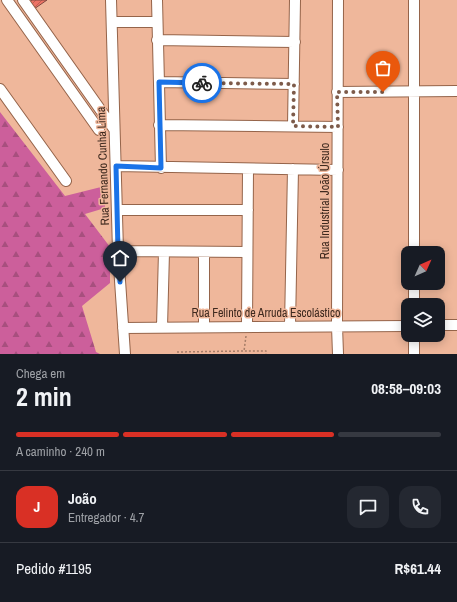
<!DOCTYPE html>
<html lang="pt">
<head>
<meta charset="utf-8">
<style>
	body { margin:0; font-family:"Archivo Narrow",sans-serif; background:#242831; color:#f1f3f6; height:100vh; display:flex; flex-direction:column; font-size:15px; white-space:nowrap }
	* { box-sizing:border-box; margin:0 }
	p { font-size:13px; color:#9ea1a6 }
	.icon { flex:none; width:22px; height:22px; fill:none; stroke:currentColor; stroke-width:2; stroke-linecap:round; stroke-linejoin:round }
	.map { position:relative; height:354px; overflow:hidden }
	.sheet { display:flex; flex-direction:column; background:#171b24; flex:1 }
	.sheet>* { flex:none }
	.needle { width:26px; rotate:45deg }
	.fabs { position:absolute; left:401px; top:246px; display:grid; gap:8px }
	.fabs a { display:grid; place-items:center; width:44px; height:44px; border-radius:8px; background:#171b24; box-shadow:0 2px 10px #0003; font-size:20px }
	.pin { position:absolute; display:grid; place-items:center; width:34px; height:34px; color:#fff; margin:-41px -17px; border-radius:50% 50% 50% 0; rotate:-45deg; box-shadow:0 0 4px #0007 }
	.pin .icon { rotate:45deg }
	.courier { position:absolute; display:grid; place-items:center; width:40px; height:40px; margin:-20px; border:3px solid #1a73e8; border-radius:50%; background:#fff; color:#222; box-shadow:0 1px 5px #0007 }
	.overview em { font-style:normal; font-weight:800 }
	.overview div { display:flex; flex-direction:column-reverse }
	.overview { display:flex; align-items:center; justify-content:space-between; height:68px; padding:0 16px }
	h1 { font-size:26px; font-weight:800; line-height:30px }
	.bar { display:grid; grid-template-columns:repeat(4,1fr); gap:6px 4px; align-content:center; height:48px; padding:0 16px }
	.bar i { height:5px; border-radius:3px; background:#363941 }
	.bar .selected { background:#d93025 }
	.bar p { grid-column:span 4 }
	.line { display:flex; align-items:center; gap:10px; padding:0 16px; border-top:1px solid #363941 }
	.line div { flex:1 }
	.round { display:grid; place-items:center; flex:none; width:42px; height:42px; border-radius:12px; background:#242831 }
	.map>svg:first-child { display:block }
</style>
</head>
<body>
<div class="map">
<svg width="457" height="354" viewBox="0 0 457 354">
	<defs>
		<pattern id="forest-firs" width="22" height="20" patternUnits="userSpaceOnUse"><rect width="22" height="20" fill="#cc5f9b"/><path d="M5 1l3.5 6h-7zM16 11l3.5 6h-7z" fill="#a74f7e"/></pattern>
		<pattern id="building-hatch" width="6" height="6" patternUnits="userSpaceOnUse"><rect width="6" height="6" fill="#ed7365"/><path d="M-1 1l2-2M0 6l6-6M5 7l2-2" fill="none" stroke="#c15f53"/></pattern>
	</defs>
	<rect width="100%" height="100%" fill="#efb79b"/>
	<path fill="url(#forest-firs)" d="M 0,112 L 65,196 L 105,186 L 105,208 L 85,214 L 110,247 L 110,283 L 82,306 L 96,352 L 100,354 L 0,354 Z"/>
	<path fill="url(#building-hatch)" stroke="#7f4942" d="M 32,0 L 47,0 L 34,9 L 29,2 Z"/>
	<g fill="none" stroke-linecap="round" stroke-linejoin="round">
		<g stroke="#95644a" stroke-width="12">
			<path id="minor" d="M 7,0 L 99,130
				M 23,0 L 114,129
				M 111,0 L 118,251 L 125,354
				M 157,0 L 161,168
				M 338,0 L 337,326 L 338,354
				M 112,22 L 157,22
				M 157,40 L 295,42
				M 159,82 L 294,84
				M 0,89 L 66,181
				M 337,92 L 457,91
				M 159,125 L 338,127
				M 293,126 L 295,0
				M 116,166 L 338,170
				M 117,210 L 248,210
				M 118,251 L 247,252
				M 204,252 L 204,326
				M 414,253 L 414,0
				M 414,305 L 414,283
				M 438,325 L 457,325
				M 247,326 L 248,169
				M 290,326 L 293,169
				M 162,327 L 164,252
				M 123,328 L 408,326
				M 414,335 L 414,354"/>
		</g>
		<path stroke="#a67d68" stroke-width="1.5" stroke-dasharray="2 2" stroke-linecap="butt" d="M 246,336 L 244,351 L 266,351 L 266,354
			M 177,352 L 244,351"/>
		<use href="#minor" stroke="#fff" stroke-width="10"/>
	</g>
	<g fill="none" stroke-linecap="round" stroke-linejoin="round">
		<path stroke="#7d5b4a" stroke-width="4" stroke-dasharray="0 7.2" d="M 202,83 L 294,84 L 293,126 L 338,127 L 337,92 L 383,92"/>
		<path stroke="#1a73e8" stroke-width="5" d="M 120,282 L 118,251 L 116,166 L 161,168 L 159,82 L 202,83"/>
	</g>
	<g text-anchor="middle" dominant-baseline="central" stroke-width="3" stroke-linejoin="round" paint-order="stroke">
		<g font-size="12" fill="#3f2a1f" stroke="#efb79b">
			<text transform="translate(103 166) rotate(-92)">Rua Fernando Cunha Lima</text>
			<text transform="translate(325 201) rotate(-90)">Rua Industrial João Úrsulo</text>
			<text x="266" y="313">Rua Felinto de Arruda Escolástico</text>
		</g>
	</g>
</svg>
<div class="fabs">
<a><svg class="needle" viewBox="-14 -14 28 28"><path d="M0-13l5 13h-10z" fill="#e53935"/><path d="M0 13l5-13h-10z" fill="#9ea1a6"/></svg></a>
<a><svg class="icon" aria-label="layers" viewBox="0 0 24 24"><path d="M12 4l9 5-9 5-9-5zM3 14l9 5 9-5"/></svg></a>
</div>
<div class="pin" style="left:383px;top:92px;background:#ea580c"><svg class="icon" aria-label="bag" viewBox="0 0 24 24"><path d="M5 8h14l-1 12H6zM9 8a3 3 0 0 1 6 0"/></svg></div>
<div class="pin" style="left:120px;top:282px;background:#1f2937"><svg class="icon" aria-label="home" viewBox="0 0 24 24"><path d="M3 11l9-7 9 7M6 9v11h12V9"/></svg></div>
<div class="courier" style="left:202px;top:83px"><svg class="icon" aria-label="bike" viewBox="0 0 24 24"><circle cx="6" cy="16" r="4"/><circle cx="18" cy="16" r="4"/><path d="M6 16l4-8h5l3 8M10 8l3 8H6M13 5h3"/></svg></div>
</div>
<section class="sheet">
<div class="overview"><div><h1>2 min</h1><p>Chega em</p></div><em>08:58–09:03</em></div>
<div class="bar"><i class="selected"></i><i class="selected"></i><i class="selected"></i><i></i><p>A caminho · 240 m</p></div>
<div class="line" style="height:72px"><b class="round" style="background:#d93025;color:#fff">J</b><div><b>João</b><p>Entregador · 4.7</p></div><a class="round"><svg class="icon" aria-label="chat" viewBox="0 0 24 24"><path d="M4 5h16v11H9l-5 4z"/></svg></a><a class="round"><svg class="icon" aria-label="phone" viewBox="0 0 24 24"><path d="M5 4h4l2 5-3 2q2 4 5 5l2-3 5 2v4C11 20 4 13 5 4z"/></svg></a></div>
<div class="line" style="height:52px"><div>Pedido #1195</div><b>R$61.44</b></div>
</section>
</body>
</html>
